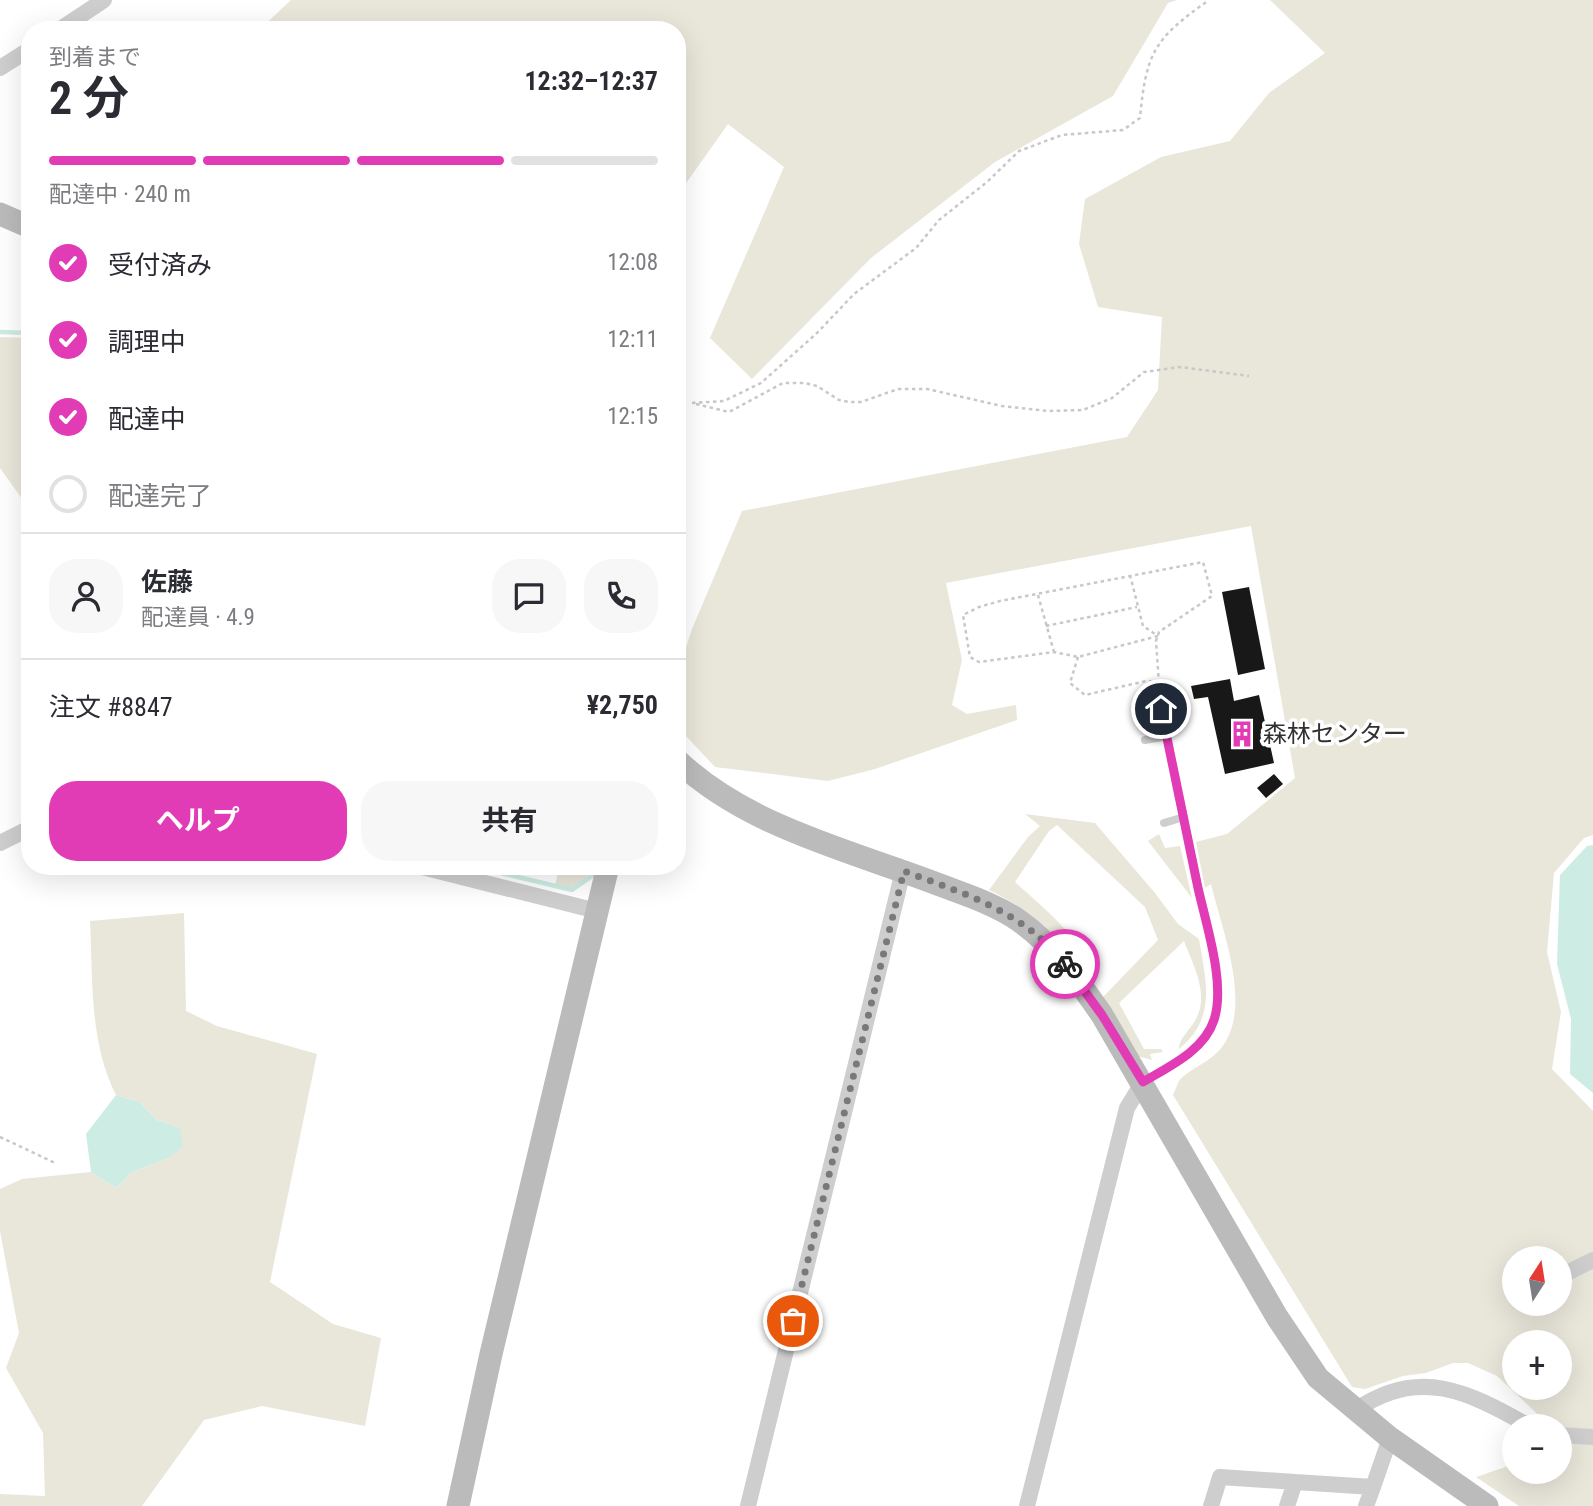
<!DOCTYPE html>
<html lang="ja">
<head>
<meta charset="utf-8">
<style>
	body { margin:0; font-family:"Roboto Condensed","Noto Sans JP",sans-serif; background:#f7f7f7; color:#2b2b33; height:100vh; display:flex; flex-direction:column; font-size:26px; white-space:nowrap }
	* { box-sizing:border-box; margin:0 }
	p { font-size:23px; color:#7c7c81 }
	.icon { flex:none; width:38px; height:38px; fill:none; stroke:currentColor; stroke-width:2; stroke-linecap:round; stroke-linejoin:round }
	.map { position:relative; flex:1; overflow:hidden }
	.side { position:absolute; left:21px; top:21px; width:665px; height:854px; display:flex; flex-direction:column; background:#fff; border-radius:28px; box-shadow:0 7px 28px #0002 }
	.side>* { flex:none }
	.needle { width:46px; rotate:12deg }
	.controls { position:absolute; left:1502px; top:1246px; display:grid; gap:14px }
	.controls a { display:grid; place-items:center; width:70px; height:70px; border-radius:50%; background:#fff; box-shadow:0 7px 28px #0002; font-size:35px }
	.pin { position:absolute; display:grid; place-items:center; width:60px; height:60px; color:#fff; margin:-30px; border:4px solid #fff; border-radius:50%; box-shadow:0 2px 7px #0007 }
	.courier { position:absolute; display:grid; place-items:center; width:70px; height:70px; margin:-35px; border:5px solid #e13bb5; border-radius:50%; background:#fff; color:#222; box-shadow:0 2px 9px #0007 }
	.head em { font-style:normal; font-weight:700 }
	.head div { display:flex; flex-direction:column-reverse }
	.head { display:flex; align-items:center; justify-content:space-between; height:119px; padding:0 28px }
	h1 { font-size:46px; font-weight:700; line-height:52px }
	.bar { display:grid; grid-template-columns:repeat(4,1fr); gap:10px 7px; align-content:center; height:84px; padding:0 28px }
	.bar i { height:9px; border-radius:5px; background:#e1e1e2 }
	.bar .on { background:#e13bb5 }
	.bar p { grid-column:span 4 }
	.line { display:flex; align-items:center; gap:18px; padding:0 28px; border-top:2px solid #e1e1e2 }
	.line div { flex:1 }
	.round { display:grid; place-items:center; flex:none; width:74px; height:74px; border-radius:28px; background:#f7f7f7 }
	ol { padding:0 28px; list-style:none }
	li { display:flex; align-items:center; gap:21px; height:77px }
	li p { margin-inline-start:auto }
	li .icon { padding:7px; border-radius:50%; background:#e13bb5; color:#fff; stroke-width:4 }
	li:last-child { color:#7c7c81 }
	li i { width:38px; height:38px; border:4px solid #e1e1e2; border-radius:50% }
	.primary-button { display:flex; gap:14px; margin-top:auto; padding:14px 28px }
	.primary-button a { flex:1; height:80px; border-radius:28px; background:#e13bb5; color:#fff; font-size:28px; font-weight:700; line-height:80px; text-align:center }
	.primary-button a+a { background:#f7f7f7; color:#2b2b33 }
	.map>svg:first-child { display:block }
</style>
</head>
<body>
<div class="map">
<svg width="1593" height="1506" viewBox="0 0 1593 1506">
	<rect width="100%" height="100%" fill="#fff"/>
	<path fill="#e9e6da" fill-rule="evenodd" d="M 291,0 L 1177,0 L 1168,3 L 1113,96 L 995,162 L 871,258 L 752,379 L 710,338 L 784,167 L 728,124 L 677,196 L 677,30 L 259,30 Z
		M 1270,0 L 1593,0 L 1593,835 L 1584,838 L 1554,873 L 1547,952 L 1561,1012 L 1552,1069 L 1593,1111 L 1593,1432 L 1548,1424 L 1497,1376 L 1468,1363 L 1453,1363 L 1426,1373 L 1403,1376 L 1365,1389 L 1352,1387 L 1173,1095 C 1175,1091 1177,1085 1179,1081 C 1188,1069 1210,1063 1222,1047 C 1253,1006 1222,930 1211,884 L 1205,888 L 1196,842 L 1227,834 L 1295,778 L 1251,526 L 946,583 L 962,660 L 952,705 L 967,714 L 1016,705 L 1017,720 L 875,769 L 828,781 L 715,767 L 685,735 L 680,666 L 692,629 L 742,511 L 1127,437 L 1158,390 L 1162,317 L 1098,307 L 1079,244 L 1085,199 L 1161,157 L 1230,141 L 1269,93 L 1325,53 ZM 1514,1258 L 1559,1258 L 1559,1304 L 1514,1304 ZM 1514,1342 L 1559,1342 L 1559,1388 L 1514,1388 Z
		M 0,337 L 30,338 L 30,510 L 0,468 Z
		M 1025,814 L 1095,823 L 1155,893 L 1178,924 L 1199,939 C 1206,982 1217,1018 1179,1049 C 1179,1038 1189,1031 1195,1021 C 1210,995 1194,967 1184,941 L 1119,1003 L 1144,1049 L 1161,1049 L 1163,1052 L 1150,1054 L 1152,1060 L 1137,1056 L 1103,997 L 1158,940 L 1145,907 L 1057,825 L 1049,831 L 1015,882 C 1046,910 1080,936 1094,977 L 1092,979 C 1066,941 1031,910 989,890 L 1028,837 L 1040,826 Z
		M 1159,834 L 1165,848 L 1180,846 L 1192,898 L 1148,841 Z
		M 560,866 L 593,866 L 591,875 L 571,888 L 555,885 Z
		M 184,913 L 186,1011 L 217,1026 L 317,1054 L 270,1282 L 333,1324 L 381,1338 L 365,1426 L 262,1406 L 204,1420 L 142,1506 L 0,1506 L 0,1494 L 45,1496 L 43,1433 L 6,1368 L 19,1333 L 0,1231 L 0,1189 L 22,1179 L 91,1172 L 116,1188 L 132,1172 L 166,1159 L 180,1128 L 157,1120 L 139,1102 L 116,1095 C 89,1042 93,979 90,921 Z
		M 1593,1436 L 1593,1506 L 1519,1506 L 1476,1477 L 1514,1464 L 1514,1472 L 1559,1472 L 1559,1448 Z"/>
	<path fill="#cdece4" d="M 1593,845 L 1593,1093 L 1570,1074 L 1571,1019 L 1557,964 L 1560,875 L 1587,846 Z
		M 116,1095 L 139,1102 L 157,1120 L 180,1128 L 183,1147 L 166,1159 L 132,1172 L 116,1188 L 91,1172 L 86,1134 Z"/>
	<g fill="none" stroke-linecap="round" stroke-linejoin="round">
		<path stroke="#cdece4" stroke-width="4.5" d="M 0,332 L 30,333
			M 472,866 L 572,890 L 592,876 L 595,866"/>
	</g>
	<path fill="#181818" d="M 1249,587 L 1265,669 L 1238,675 L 1222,592 Z
		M 1230,679 L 1234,701 L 1259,695 L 1274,763 L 1225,774 L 1208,697 L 1194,699 L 1191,686 Z
		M 1274,774 L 1283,784 L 1266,798 L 1257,788 Z"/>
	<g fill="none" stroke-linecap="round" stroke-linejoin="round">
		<path stroke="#c8c8c8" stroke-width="2.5" stroke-dasharray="3.5 3.5" stroke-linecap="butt" d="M 692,403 L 724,401 L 761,383 L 817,333 L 854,294 L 916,248 L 939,220 L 987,182 L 1019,151 L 1062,135 L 1123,130 L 1140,118 C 1146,52 1155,38 1209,0
			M 696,404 L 729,412 L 783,383 L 805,383 L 817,386 L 839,400 L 849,402 L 861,402 L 898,389 L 927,389 L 1002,406 L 1048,411 L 1083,410 L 1112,398 L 1144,372 L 1180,367 L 1249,376
			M 1130,575 L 1143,626 L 1158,636
			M 1038,595 L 1054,652
			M 1046,626 L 1137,607
			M 1158,636 L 1078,657 L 1054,652 L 979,662 L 970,657 L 963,615 L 979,607 L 1000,601 L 1203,562 L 1212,596 L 1159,632 L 1156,641 L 1160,698
			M 1078,657 L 1070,683 L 1085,695 L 1146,681 L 1158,682
			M 0,1137 L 57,1164"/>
		<path stroke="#cecece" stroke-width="8" d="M 1145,740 L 1167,736
			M 1164,823 L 1184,817
			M 1143,1082 C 1168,1067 1204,1051 1214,1020 C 1226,985 1205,919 1197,882 C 1185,825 1173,767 1161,709"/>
		<path stroke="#cecece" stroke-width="16" d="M 59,30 L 104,0
			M 0,68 L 30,49
			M 677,404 L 678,405
			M 0,843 L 30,828
			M 418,866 L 597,911
			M 1559,1277 L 1593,1260
			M 1356,1410 C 1419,1366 1469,1392 1529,1426
			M 1559,1435 L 1593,1437
			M 748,1506 L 903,871
			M 1027,1506 L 1127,1108 L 1143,1082
			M 1211,1506 L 1220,1477 L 1295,1482
			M 1287,1506 L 1295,1482 L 1373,1487 L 1390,1438
			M 1366,1506 L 1373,1487"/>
		<path stroke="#bbb" stroke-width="23" d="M 0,214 L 30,227
			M 677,760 C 747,827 852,851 940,885 C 966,895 995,904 1018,920 C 1054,945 1077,979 1102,1015 L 1277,1317 L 1318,1378 L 1390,1438 L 1487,1506
			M 458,1506 L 491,1354 L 608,866"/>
	</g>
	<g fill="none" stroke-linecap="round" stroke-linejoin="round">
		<path stroke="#797979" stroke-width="7" stroke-dasharray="0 12.6" d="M 793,1321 L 904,871 C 965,894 1023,911 1065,964"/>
		<path stroke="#e13bb5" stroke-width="9" d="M 1065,964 L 1102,1015 L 1143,1082 C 1168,1067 1204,1051 1214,1020 C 1226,984 1206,924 1198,888 C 1186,828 1173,769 1161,709"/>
	</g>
	<defs>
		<g id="building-bare" transform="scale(2.1)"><path d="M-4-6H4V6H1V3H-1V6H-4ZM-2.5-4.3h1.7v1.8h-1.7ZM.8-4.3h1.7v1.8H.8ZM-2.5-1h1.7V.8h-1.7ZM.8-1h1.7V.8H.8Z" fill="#e13bb5" stroke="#fff" stroke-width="2.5" paint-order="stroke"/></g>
	</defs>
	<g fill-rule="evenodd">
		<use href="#building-bare" x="1242" y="734"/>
	</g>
	<g text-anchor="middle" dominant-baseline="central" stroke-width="7" stroke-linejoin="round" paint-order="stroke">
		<g font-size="24" fill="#313131" stroke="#fff" text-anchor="start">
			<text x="1263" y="734">森林センター</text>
		</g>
	</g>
</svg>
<div class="controls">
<a><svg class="needle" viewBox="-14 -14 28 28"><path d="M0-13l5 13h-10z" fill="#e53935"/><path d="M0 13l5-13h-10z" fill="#7c7c81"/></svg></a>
<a>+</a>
<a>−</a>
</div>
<div class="pin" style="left:793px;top:1321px;background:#ea580c"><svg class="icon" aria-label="bag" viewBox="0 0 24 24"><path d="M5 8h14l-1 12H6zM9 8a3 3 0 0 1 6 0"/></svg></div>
<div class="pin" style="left:1161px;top:709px;background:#1f2937"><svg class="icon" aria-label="home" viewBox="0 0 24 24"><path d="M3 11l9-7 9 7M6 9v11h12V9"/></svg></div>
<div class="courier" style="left:1065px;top:964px"><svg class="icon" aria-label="bike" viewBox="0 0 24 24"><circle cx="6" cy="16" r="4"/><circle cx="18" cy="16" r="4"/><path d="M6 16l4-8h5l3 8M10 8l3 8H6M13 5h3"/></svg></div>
<section class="side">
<div class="head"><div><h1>2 分</h1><p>到着まで</p></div><em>12:32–12:37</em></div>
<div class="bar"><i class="on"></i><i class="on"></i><i class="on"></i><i></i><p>配達中 · 240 m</p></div>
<ol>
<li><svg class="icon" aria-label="check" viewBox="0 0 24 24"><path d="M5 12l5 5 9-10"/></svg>受付済み<p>12:08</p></li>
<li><svg class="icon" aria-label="check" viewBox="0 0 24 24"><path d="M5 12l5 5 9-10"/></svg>調理中<p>12:11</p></li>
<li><svg class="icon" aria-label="check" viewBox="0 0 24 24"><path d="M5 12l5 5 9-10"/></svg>配達中<p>12:15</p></li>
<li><i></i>配達完了</li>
</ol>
<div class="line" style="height:126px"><a class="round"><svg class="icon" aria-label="person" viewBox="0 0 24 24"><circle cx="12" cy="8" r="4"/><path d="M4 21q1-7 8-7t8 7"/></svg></a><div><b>佐藤</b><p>配達員 · 4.9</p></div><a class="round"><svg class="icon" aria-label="chat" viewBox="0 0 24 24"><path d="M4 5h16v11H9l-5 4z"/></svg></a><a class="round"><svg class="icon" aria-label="phone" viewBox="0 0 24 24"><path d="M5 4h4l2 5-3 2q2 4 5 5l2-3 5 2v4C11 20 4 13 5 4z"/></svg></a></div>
<div class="line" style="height:91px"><div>注文 #8847</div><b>¥2,750</b></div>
<div class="primary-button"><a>ヘルプ</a><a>共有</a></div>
</section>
</div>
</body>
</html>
